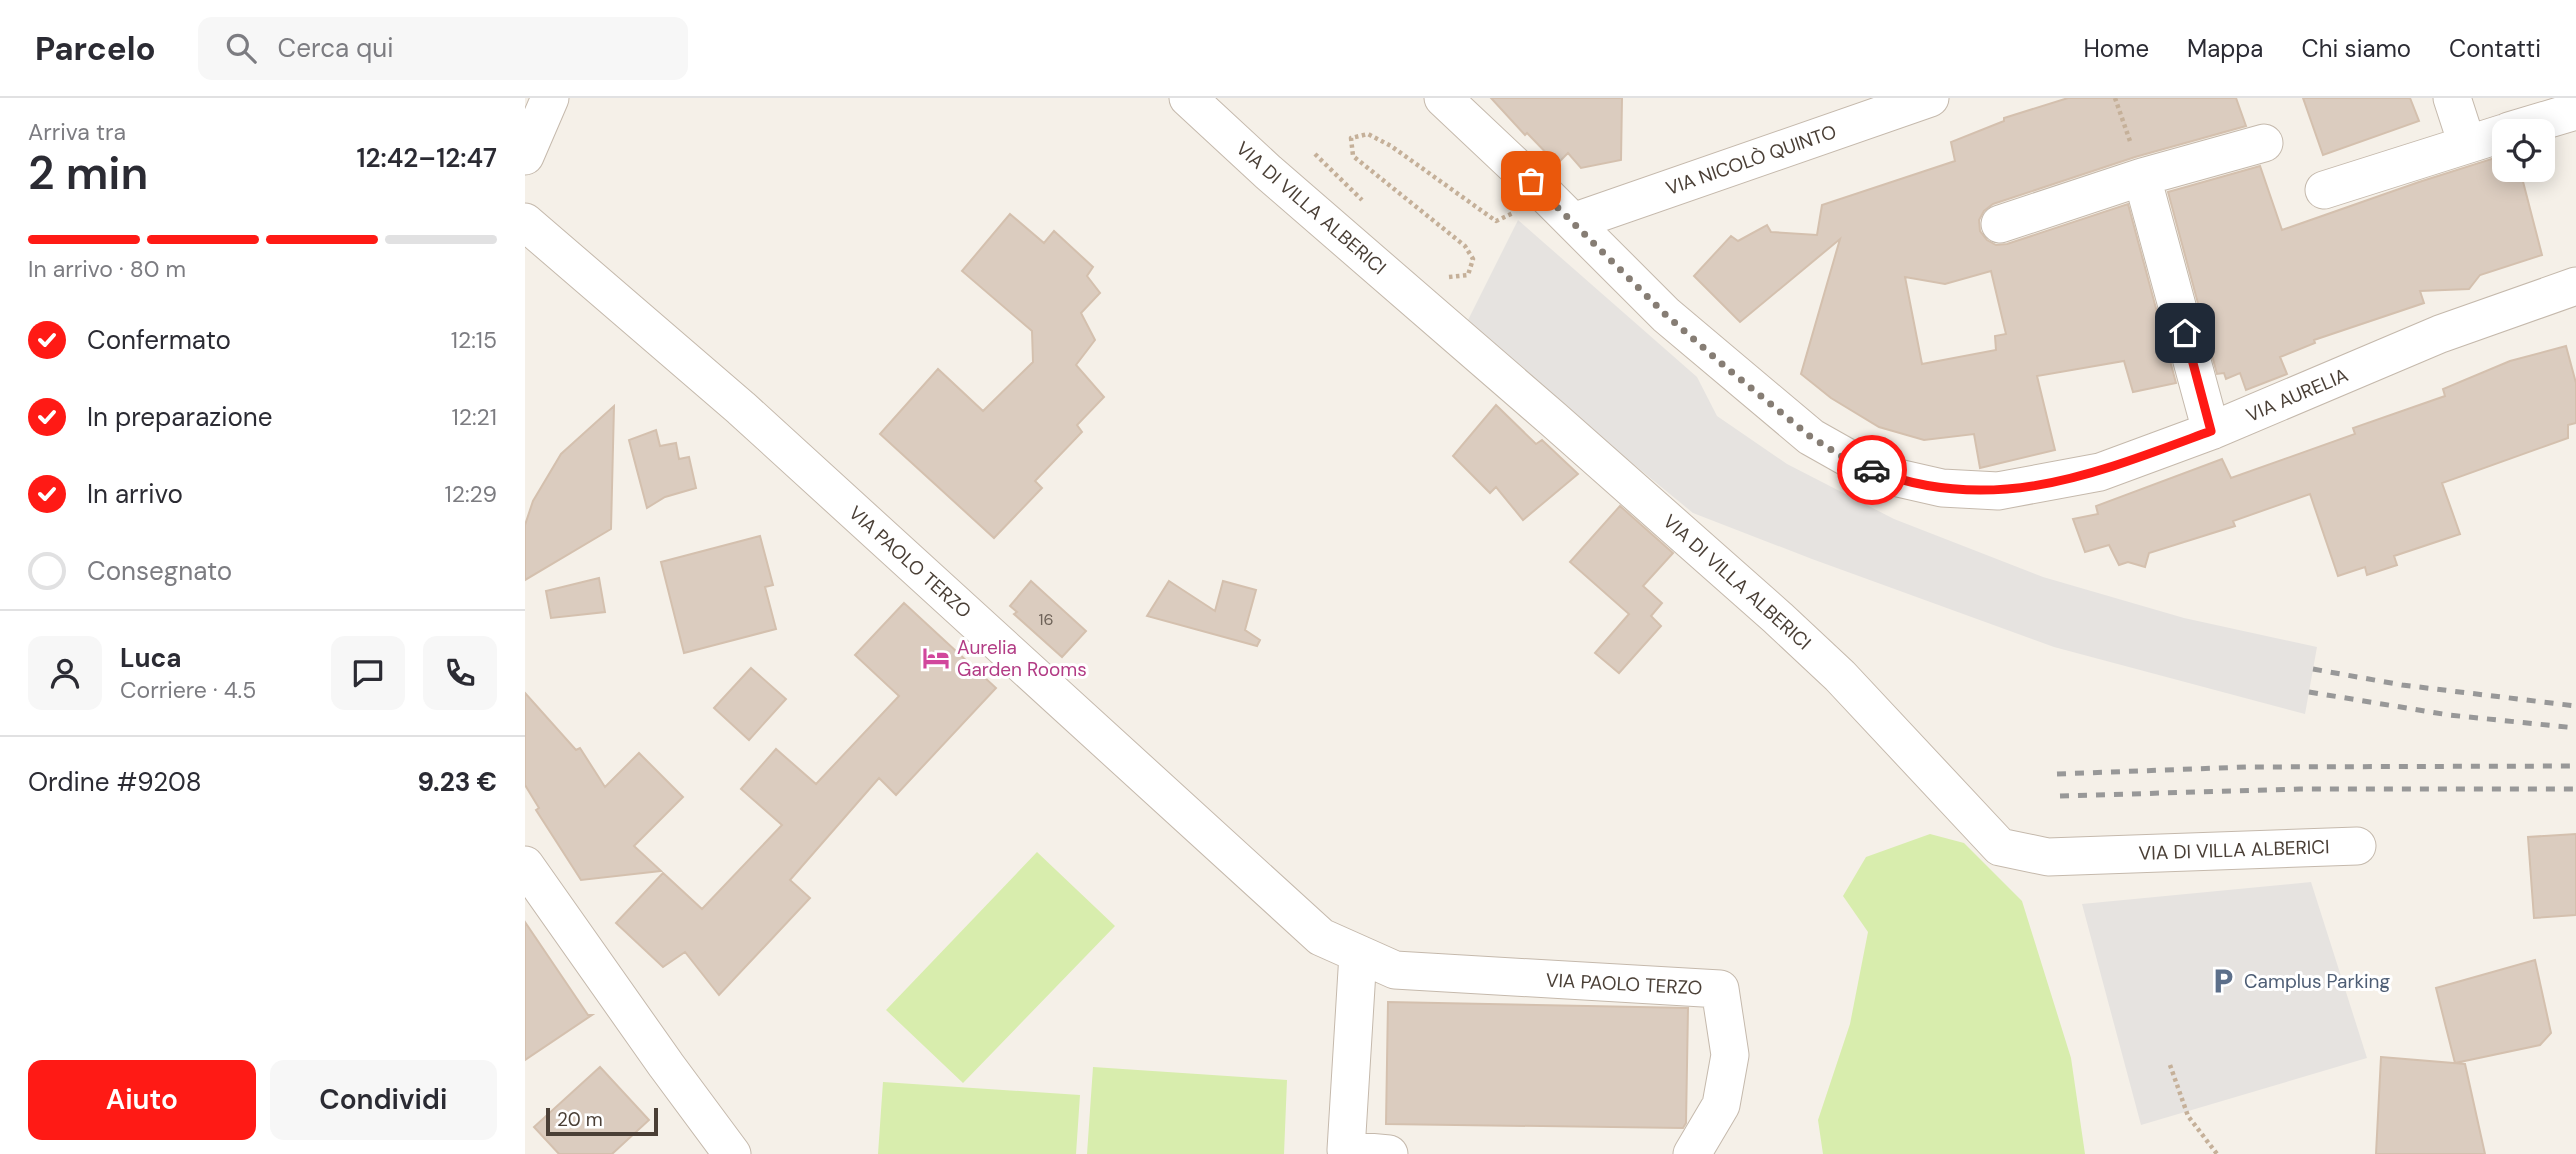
<!DOCTYPE html>
<html lang="it">
<head>
<meta charset="utf-8">
<style>
	body { margin:0; font-family:"DM Sans",sans-serif; background:#f7f7f7; color:#2b2b33; height:100vh; display:flex; flex-direction:column; font-size:26px; white-space:nowrap }
	* { box-sizing:border-box; margin:0 }
	p { font-size:23px; color:#7c7c81 }
	.icon { flex:none; width:38px; height:38px; fill:none; stroke:currentColor; stroke-width:2; stroke-linecap:round; stroke-linejoin:round }
	.map { position:relative; flex:1; overflow:hidden }
	.drawer { display:flex; flex-direction:column; background:#fff; width:525px }
	.drawer>* { flex:none }
	.buttons { position:absolute; left:1967px; top:21px; display:grid; gap:14px }
	.buttons a { display:grid; place-items:center; width:63px; height:63px; border-radius:14px; background:#fff; box-shadow:0 4px 18px #0003; font-size:35px }
	.scale { position:absolute; left:21px; bottom:18px; width:112px; box-sizing:border-box; padding-left:7px; border:4px solid #4a3f36; border-top:0; font-size:19px; line-height:24px; white-space:nowrap; color:#4a3f36; -webkit-text-stroke:5px #fff; paint-order:stroke }
	.pin { position:absolute; display:grid; place-items:center; width:60px; height:60px; color:#fff; margin:-30px; border-radius:14px; box-shadow:0 4px 10px #0006 }
	.courier { position:absolute; display:grid; place-items:center; width:70px; height:70px; margin:-35px; border:5px solid #ff1a15; border-radius:50%; background:#fff; color:#222; box-shadow:0 2px 9px #0007 }
	.overview em { font-style:normal; font-weight:600 }
	.overview div { display:flex; flex-direction:column-reverse }
	.overview { display:flex; align-items:center; justify-content:space-between; height:119px; padding:0 28px }
	h1 { font-size:46px; font-weight:600; line-height:52px }
	.bar { display:grid; grid-template-columns:repeat(4,1fr); gap:10px 7px; align-content:center; height:84px; padding:0 28px }
	.bar i { height:9px; border-radius:5px; background:#e1e1e2 }
	.bar .current { background:#ff1a15 }
	.bar p { grid-column:span 4 }
	.line { display:flex; align-items:center; gap:18px; padding:0 28px; border-top:2px solid #e1e1e2 }
	.line div { flex:1 }
	.round { display:grid; place-items:center; flex:none; width:74px; height:74px; border-radius:14px; background:#f7f7f7 }
	ol { padding:0 28px; list-style:none }
	li { display:flex; align-items:center; gap:21px; height:77px }
	li p { margin-inline-start:auto }
	li .icon { padding:7px; border-radius:50%; background:#ff1a15; color:#fff; stroke-width:4 }
	li:last-child { color:#7c7c81 }
	li i { width:38px; height:38px; border:4px solid #e1e1e2; border-radius:50% }
	.button { display:flex; gap:14px; margin-top:auto; padding:14px 28px }
	.button a { flex:1; height:80px; border-radius:14px; background:#ff1a15; color:#fff; font-size:28px; font-weight:600; line-height:80px; text-align:center }
	.button a+a { background:#f7f7f7; color:#2b2b33 }
	header { display:flex; align-items:center; gap:42px; box-sizing:border-box; height:98px; padding:0 35px; background:#fff; border-bottom:2px solid #e1e1e2 }
	header strong { font-size:33px }
	nav { display:flex; gap:38px; margin-inline-start:auto; font-size:24px }
	.search { width:490px; height:63px; background:#f7f7f7; display:flex; align-items:center; gap:18px; box-sizing:border-box; padding:0 24px; border-radius:14px; color:#7c7c81; font-size:26px }
	main { display:flex; flex:1; min-height:0 }
	.map>svg:first-child { display:block }
</style>
</head>
<body>
<header>
<strong>Parcelo</strong>
<div class="search"><svg class="icon" aria-label="search" viewBox="0 0 24 24"><circle cx="10" cy="10" r="6"/><path d="M15 15l6 6"/></svg>Cerca qui</div>
<nav><a>Home</a><a>Mappa</a><a>Chi siamo</a><a>Contatti</a></nav>
</header>
<main>
<section class="drawer">
<div class="overview"><div><h1>2 min</h1><p>Arriva tra</p></div><em>12:42–12:47</em></div>
<div class="bar"><i class="current"></i><i class="current"></i><i class="current"></i><i></i><p>In arrivo · 80 m</p></div>
<ol>
<li><svg class="icon" aria-label="check" viewBox="0 0 24 24"><path d="M5 12l5 5 9-10"/></svg>Confermato<p>12:15</p></li>
<li><svg class="icon" aria-label="check" viewBox="0 0 24 24"><path d="M5 12l5 5 9-10"/></svg>In preparazione<p>12:21</p></li>
<li><svg class="icon" aria-label="check" viewBox="0 0 24 24"><path d="M5 12l5 5 9-10"/></svg>In arrivo<p>12:29</p></li>
<li><i></i>Consegnato</li>
</ol>
<div class="line" style="height:126px"><a class="round"><svg class="icon" aria-label="person" viewBox="0 0 24 24"><circle cx="12" cy="8" r="4"/><path d="M4 21q1-7 8-7t8 7"/></svg></a><div><b>Luca</b><p>Corriere · 4.5</p></div><a class="round"><svg class="icon" aria-label="chat" viewBox="0 0 24 24"><path d="M4 5h16v11H9l-5 4z"/></svg></a><a class="round"><svg class="icon" aria-label="phone" viewBox="0 0 24 24"><path d="M5 4h4l2 5-3 2q2 4 5 5l2-3 5 2v4C11 20 4 13 5 4z"/></svg></a></div>
<div class="line" style="height:91px"><div>Ordine #9208</div><b>9.23 €</b></div>
<div class="button"><a>Aiuto</a><a>Condividi</a></div>
</section>
<div class="map">
<svg width="2051" height="1056" viewBox="0 0 2051 1056">
	<rect width="100%" height="100%" fill="#f5f0e8"/>
	<path fill="#d8edad" d="M 1405,736 L 1439,745 L 1497,803 L 1546,960 L 1560,1056 L 1298,1056 L 1293,1022 L 1325,926 L 1343,834 L 1318,798 L 1341,759 Z
		M 512,754 L 590,828 L 438,985 L 361,912 Z
		M 568,969 L 762,982 L 759,1056 L 562,1056 Z
		M 358,984 L 555,997 L 551,1056 L 353,1056 Z"/>
	<path fill="#e6e3e0" d="M 993,122 L 1172,279 L 1192,318 L 1262,366 L 1369,421 L 1518,479 L 1659,520 L 1792,549 L 1780,616 L 1529,549 L 1287,461 L 1168,415 L 940,228 Z
		M 1786,784 L 1842,960 L 1616,1027 L 1557,806 Z"/>
	<path fill="#dbccbf" stroke="#d4c0ae" stroke-width="2" fill-rule="evenodd" d="M 966,0 L 1097,0 L 1096,62 L 1056,70 L 1043,55 L 1032,66 L 1002,35 L 1000,37 Z
		M 1543,0 L 1711,0 L 1721,28 L 1610,59 L 1468,106 L 1459,113 L 1454,122 L 1455,133 L 1462,142 L 1471,147 L 1482,146 L 1603,106 L 1651,285 L 1608,294 L 1599,263 L 1512,278 L 1530,352 L 1455,370 L 1449,336 L 1399,342 L 1354,329 L 1306,300 L 1276,276 L 1315,141 L 1215,224 L 1169,178 L 1206,138 L 1213,143 L 1242,127 L 1246,134 L 1292,137 L 1297,107 L 1430,63 L 1426,44 L 1479,23 L 1479,20 ZM 1466,173 L 1481,236 L 1470,238 L 1471,252 L 1397,266 L 1380,179 L 1420,186 Z
		M 1778,0 L 1885,0 L 1894,23 L 1798,57 Z
		M 1979,57 L 1979,72 L 1995,72 L 2017,157 L 1955,177 L 1944,191 L 1895,193 L 1899,205 L 1789,242 L 1790,245 L 1755,259 L 1762,276 L 1721,292 L 1715,275 L 1701,281 L 1699,275 L 1692,276 L 1643,94 L 1735,68 L 1757,132 L 1894,84 Z
		M 485,116 L 519,145 L 529,133 L 568,169 L 562,178 L 575,195 L 556,215 L 570,242 L 551,267 L 579,299 L 552,327 L 557,334 L 510,383 L 517,390 L 469,440 L 355,336 L 413,271 L 458,313 L 508,264 L 507,233 L 437,173 Z
		M 2041,248 L 2051,285 L 2051,325 L 2043,327 L 2043,340 L 1917,385 L 1935,436 L 1869,458 L 1872,467 L 1842,477 L 1840,469 L 1813,478 L 1785,396 L 1708,423 L 1710,428 L 1624,455 L 1620,469 L 1603,464 L 1594,467 L 1584,447 L 1560,454 L 1548,421 L 1573,416 L 1571,408 L 1697,361 L 1706,380 L 1830,336 L 1828,330 L 1920,298 L 1918,291 L 1985,263 Z
		M 971,307 L 1011,346 L 1017,342 L 1053,376 L 998,422 L 971,389 L 965,395 L 928,358 Z
		M 89,308 L 86,431 L 0,482 L 0,427 L 8,403 L 36,356 Z
		M 131,332 L 135,348 L 151,345 L 154,361 L 164,359 L 171,390 L 140,399 L 122,410 L 104,342 Z
		M 1095,408 L 1148,455 L 1118,488 L 1137,505 L 1126,518 L 1136,528 L 1094,575 L 1070,555 L 1104,516 L 1045,464 Z
		M 235,438 L 248,487 L 240,489 L 251,531 L 159,555 L 136,464 Z
		M 74,480 L 80,514 L 26,520 L 21,493 Z
		M 506,483 L 561,533 L 537,559 L 489,516 L 492,514 L 485,508 Z
		M 644,483 L 690,513 L 698,483 L 731,492 L 720,532 L 735,542 L 732,548 L 622,518 Z
		M 379,505 L 471,590 L 371,697 L 354,680 L 265,782 L 285,800 L 194,897 L 160,854 L 138,869 L 91,825 L 138,775 L 177,811 L 257,727 L 216,691 L 251,651 L 291,686 L 374,598 L 330,557 Z
		M 226,570 L 261,601 L 224,642 L 189,610 Z
		M 0,595 L 51,652 L 55,650 L 80,689 L 114,655 L 158,699 L 109,748 L 136,773 L 56,782 L 11,712 L 14,710 L 0,687 Z
		M 2051,736 L 2051,817 L 2009,820 L 2003,739 Z
		M 0,824 L 63,917 L 67,917 L 0,962 Z
		M 2010,862 L 2026,935 L 2015,947 L 1930,965 L 1911,890 Z
		M 863,904 L 1163,910 L 1161,1025 L 1158,1030 L 861,1026 Z
		M 1856,959 L 1940,966 L 1960,1056 L 1851,1056 Z
		M 75,969 L 124,1022 L 87,1056 L 34,1056 L 9,1029 Z"/>
	<g fill="none" stroke-linecap="round" stroke-linejoin="round">
		<g stroke="#c5b9ac" stroke-width="39">
			<path id="minor" d="M 663,0 L 743,74 L 1028,321 L 1253,520 L 1315,578 L 1475,749 L 1523,759 L 1832,748
				M 918,0 L 1023,99 L 1141,217 L 1286,339 L 1341,370 L 1360,377 L 1417,390 L 1473,393 L 1575,374 L 1686,333 L 1915,236 L 2051,188
				M 1927,0 L 1942,46
				M 1984,33 L 2051,13
				M 0,58 L 25,0
				M 1617,79 L 1686,333
				M 1799,92 L 1979,35
				M 0,124 L 216,310 L 796,839 L 870,872 L 1195,891 L 1205,957 L 1196,1007 L 1167,1056
				M 1048,124 L 1405,0
				M 1475,126 L 1617,79 L 1739,45
				M 0,767 L 141,967 L 207,1056
				M 833,856 L 821,1052 L 864,1056"/>
		</g>
		<path stroke="#c5b099" stroke-width="4.5" stroke-dasharray="3.5 3.5" stroke-linecap="butt" d="M 1590,0 L 1606,46
			M 790,56 L 837,102
			M 924,179 L 943,177 L 948,161 L 940,148 L 828,58 L 826,40 L 843,36 L 866,48 L 971,123 L 988,115
			M 1645,967 L 1663,1018 L 1692,1056"/>
		<use href="#minor" stroke="#fff" stroke-width="37"/>
		<path stroke="#989898" stroke-width="5" stroke-dasharray="9 9" stroke-linecap="butt" d="M 1788,571 L 1877,587 L 2051,608
			M 1784,594 L 1924,617 L 2051,630
			M 1532,676 L 1722,669 L 2051,668
			M 1535,698 L 1775,691 L 2051,691"/>
	</g>
	<g fill="none" stroke-linecap="round" stroke-linejoin="round">
		<path stroke="#867d74" stroke-width="7" stroke-dasharray="0 12.6" d="M 1006,83 L 1141,217 L 1204,272 L 1286,339 L 1321,361 L 1347,372"/>
		<path stroke="#ff1a15" stroke-width="9" d="M 1347,372 C 1469,419 1572,375 1686,333 L 1660,235"/>
	</g>
	<defs>
		<g id="hotel-bare" transform="scale(2.1)"><path d="M-6-4.5h1.5V1H6V5H4.5V3h-9V5H-6ZM-4 0a1.8 1.8 0 1 1 3.6 0ZM.5 0V-2.5h3Q6-2.5 6 0Z" fill="#d1479c" stroke="#fff" stroke-width="2.5" paint-order="stroke"/></g>
		<g id="parking-bare" transform="scale(2.1)"><path d="M-3.5-5.5H1a3.5 3.5 0 0 1 0 7H-1V5.5H-3.5ZM-1-3.4V-.6H.8a1.4 1.4 0 0 0 0-2.8Z" fill="#5c6f8a" stroke="#fff" stroke-width="2.5" paint-order="stroke"/></g>
	</defs>
	<g fill-rule="evenodd">
		<use href="#hotel-bare" x="411" y="560"/>
		<use href="#parking-bare" x="1698" y="883"/>
	</g>
	<g text-anchor="middle" dominant-baseline="central" stroke-width="6" stroke-linejoin="round" paint-order="stroke">
		<g font-size="16" fill="#6e6258">
			<text x="521" y="521">16</text>
		</g>
		<g font-size="19" fill="#4a3f36" stroke="#fff">
			<text transform="translate(1226 62) rotate(-19)">VIA NICOLÒ QUINTO</text>
			<text transform="translate(786 110) rotate(41)">VIA DI VILLA ALBERICI</text>
			<text transform="translate(1772 297) rotate(-23)">VIA AURELIA</text>
			<text transform="translate(385 464) rotate(42)">VIA PAOLO TERZO</text>
			<text transform="translate(1212 484) rotate(42)">VIA DI VILLA ALBERICI</text>
			<text transform="translate(1709 752) rotate(-2)">VIA DI VILLA ALBERICI</text>
			<text transform="translate(1099 886) rotate(3)">VIA PAOLO TERZO</text>
		</g>
		<g font-size="19" fill="#b23c85" stroke="#fff" text-anchor="start">
			<text x="432" y="549">Aurelia<tspan x="432" dy="22">Garden Rooms</tspan></text>
		</g>
		<g font-size="19" fill="#4e5e75" stroke="#fff" text-anchor="start">
			<text x="1719" y="883">Camplus Parking</text>
		</g>
	</g>
</svg>
<div class="buttons">
<a><svg class="icon" aria-label="locate" viewBox="0 0 24 24"><circle cx="12" cy="12" r="6"/><path d="M12 2v4M12 18v4M2 12h4M18 12h4"/></svg></a>
</div>
<div class="scale">20 m</div>
<div class="pin" style="left:1006px;top:83px;background:#ea580c"><svg class="icon" aria-label="bag" viewBox="0 0 24 24"><path d="M5 8h14l-1 12H6zM9 8a3 3 0 0 1 6 0"/></svg></div>
<div class="pin" style="left:1660px;top:235px;background:#1f2937"><svg class="icon" aria-label="home" viewBox="0 0 24 24"><path d="M3 11l9-7 9 7M6 9v11h12V9"/></svg></div>
<div class="courier" style="left:1347px;top:372px"><svg class="icon" aria-label="car" viewBox="0 0 24 24"><path d="M5 17H2v-5l4-1 3-4h7l3 4 3 1v5h-3M9 17h6M6 11h13"/><circle cx="7" cy="17" r="2"/><circle cx="17" cy="17" r="2"/></svg></div>
</div>
</main>
</body>
</html>
